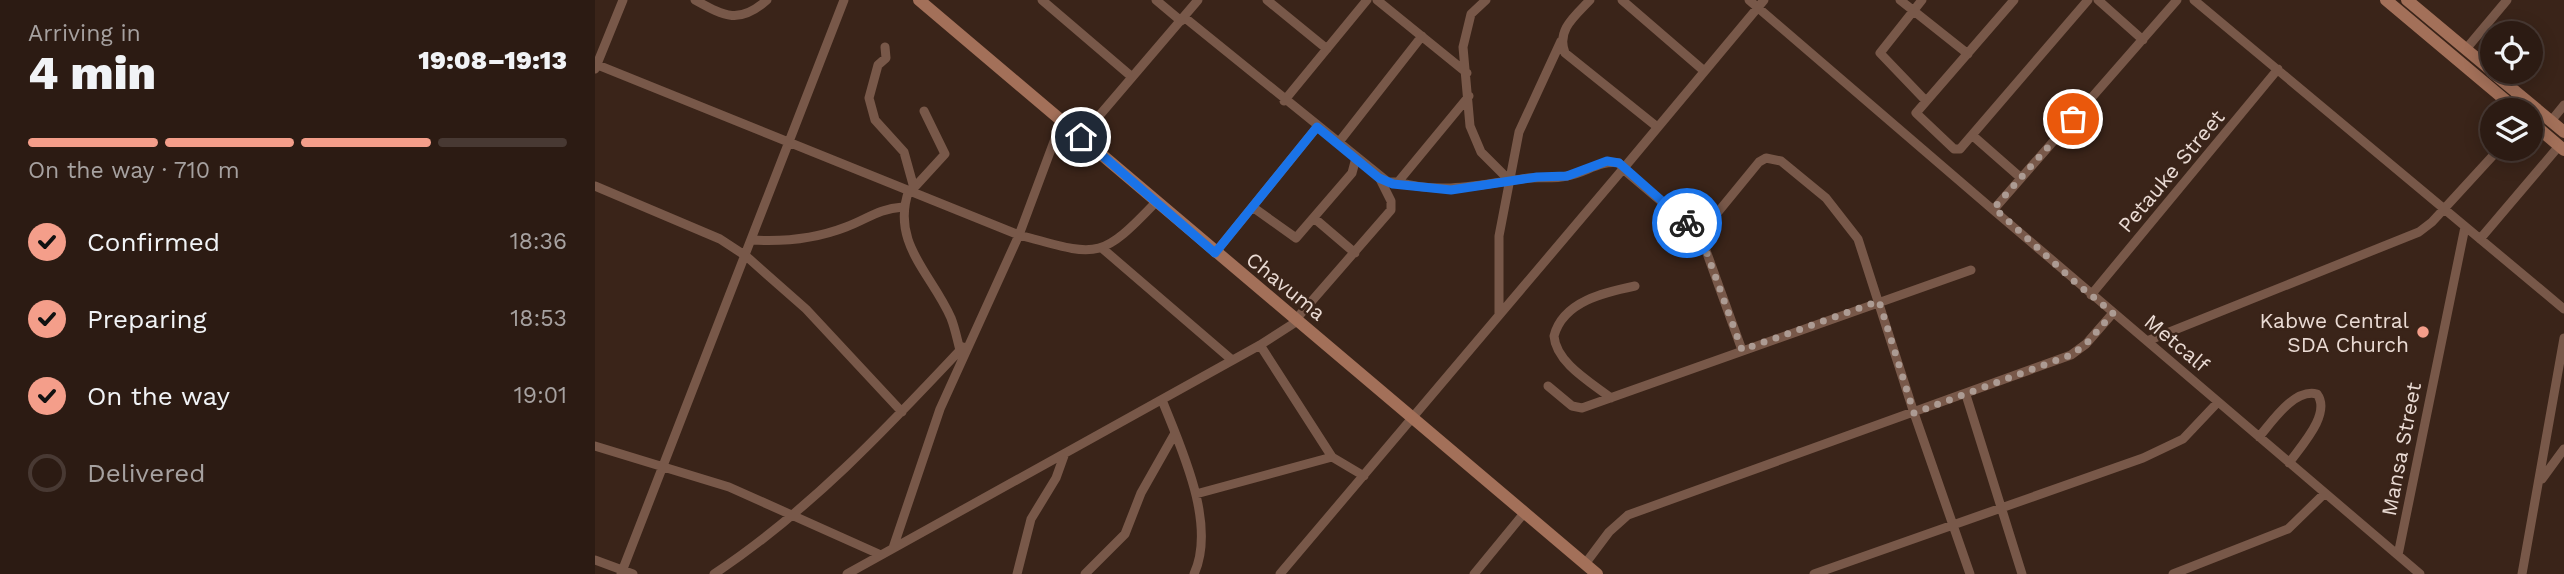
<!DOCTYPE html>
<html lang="en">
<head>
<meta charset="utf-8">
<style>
	body { margin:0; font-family:"Work Sans",sans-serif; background:#34241c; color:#f1f3f6; height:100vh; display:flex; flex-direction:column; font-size:26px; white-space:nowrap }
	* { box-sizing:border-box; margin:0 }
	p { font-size:23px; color:#a6a1a0 }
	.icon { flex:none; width:38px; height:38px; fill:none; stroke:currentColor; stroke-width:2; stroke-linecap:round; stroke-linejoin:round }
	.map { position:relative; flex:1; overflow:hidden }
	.sheet { display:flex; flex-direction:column; background:#2c1b13; width:595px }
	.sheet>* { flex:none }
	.fabs { position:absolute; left:1885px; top:21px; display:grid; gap:14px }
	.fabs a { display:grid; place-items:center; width:63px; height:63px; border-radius:50%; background:#2c1b13; box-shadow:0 4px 18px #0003,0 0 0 2px #483933; font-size:35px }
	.pin { position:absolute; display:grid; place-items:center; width:60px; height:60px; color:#fff; margin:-30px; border:4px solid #fff; border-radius:50%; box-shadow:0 2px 7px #0007 }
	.courier { position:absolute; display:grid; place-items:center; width:70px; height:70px; margin:-35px; border:5px solid #1a73e8; border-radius:50%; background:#fff; color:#222; box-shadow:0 2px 9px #0007 }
	.headline em { font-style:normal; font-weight:800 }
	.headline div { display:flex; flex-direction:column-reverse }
	.headline { display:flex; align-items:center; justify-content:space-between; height:119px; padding:0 28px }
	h1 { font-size:46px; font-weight:800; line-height:52px }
	.bar { display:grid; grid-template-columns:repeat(4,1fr); gap:10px 7px; align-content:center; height:84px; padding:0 28px }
	.bar i { height:9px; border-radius:5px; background:#483933 }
	.bar .selected { background:#f49e8a }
	.bar p { grid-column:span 4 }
	ol { padding:0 28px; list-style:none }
	li { display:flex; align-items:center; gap:21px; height:77px }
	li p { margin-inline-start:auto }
	li .icon { padding:7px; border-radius:50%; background:#f49e8a; color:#111; stroke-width:4 }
	li:last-child { color:#a6a1a0 }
	li i { width:38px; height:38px; border:4px solid #483933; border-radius:50% }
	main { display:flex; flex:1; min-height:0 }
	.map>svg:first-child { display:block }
</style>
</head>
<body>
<main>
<section class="sheet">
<div class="headline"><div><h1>4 min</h1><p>Arriving in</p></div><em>19:08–19:13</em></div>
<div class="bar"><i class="selected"></i><i class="selected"></i><i class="selected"></i><i></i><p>On the way · 710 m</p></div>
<ol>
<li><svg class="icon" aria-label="check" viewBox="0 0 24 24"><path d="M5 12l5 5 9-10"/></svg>Confirmed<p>18:36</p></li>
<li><svg class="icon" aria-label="check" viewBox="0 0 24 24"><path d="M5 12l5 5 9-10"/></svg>Preparing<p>18:53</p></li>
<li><svg class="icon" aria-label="check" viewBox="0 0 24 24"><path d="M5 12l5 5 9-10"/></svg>On the way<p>19:01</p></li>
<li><i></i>Delivered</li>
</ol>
</section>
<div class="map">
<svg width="1969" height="574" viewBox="0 0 1969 574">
	<rect width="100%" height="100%" fill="#3a2419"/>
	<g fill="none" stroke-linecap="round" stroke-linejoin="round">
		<path stroke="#785849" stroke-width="9" d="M 100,0 C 129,16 144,25 172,0
			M 447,0 L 537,77
			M 561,0 L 586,21
			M 672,0 L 732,49
			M 782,0 L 872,73
			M 891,0 L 876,14 L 868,47 L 875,126 L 886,152 L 915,181
			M 995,0 C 980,16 961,30 970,53 L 1061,126
			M 1027,0 L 1108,70
			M 1154,0 C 1377,192 1601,384 1825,574
			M 1305,0 L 1373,54
			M 1327,0 L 1285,53 L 1331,101
			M 1419,0 L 1321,113 L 1359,149 L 1365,149 L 1493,0
			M 1503,0 L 1548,40
			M 1599,0 L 1969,309
			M 589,17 L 793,182 L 803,182 L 874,96
			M 290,47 L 291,58 L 283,65 L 274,98 L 280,120 L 309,152 L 319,188
			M 1871,49 L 1912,0
			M 0,64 L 424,235 C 502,256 504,262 561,202
			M 0,69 L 28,0
			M 689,101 L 772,0
			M 1956,121 L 1969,105
			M 1377,135 L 1426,178
			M 486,137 L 603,0
			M 744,142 L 827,36
			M 0,186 L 125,239 L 151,256
			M 314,190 C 295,243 337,274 356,318 C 360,328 362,339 365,350
			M 317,190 L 350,154 L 329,111
			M 659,208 L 701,238 L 757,173 L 761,158
			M 1400,208 L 1582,0
			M 719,218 L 760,253
			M 1105,234 L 1164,162 L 1171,158 L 1186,161 L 1231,198 L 1263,239 L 1319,413 L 1375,574
			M 1885,239 L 1964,146
			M 157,240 C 190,242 220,239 251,227 C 273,219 282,209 308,207
			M 508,249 L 637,360
			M 620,253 L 722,127
			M 151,256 L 211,309 L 307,412
			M 1496,295 L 1683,69
			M 904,315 L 904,236 L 924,132 L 966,41
			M 702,318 L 796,210 L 796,201 L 785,179
			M 1552,341 L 1824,232 L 1837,222 L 1904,149
			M 665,345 L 737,457 L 769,476
			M 1147,350 L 1105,234 L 1028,169 L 1169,0
			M 953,386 L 977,406 L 987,408 L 1376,270
			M 1371,395 L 1427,574
			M 1016,398 C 997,383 961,363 959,336 C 968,301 1011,292 1040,286
			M 567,400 C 586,448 622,524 599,574
			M 1664,437 C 1677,422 1699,388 1722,394 C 1737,414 1705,447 1694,463
			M 0,446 L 134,487 L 286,555
			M 1947,479 L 1969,449
			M 601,494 L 737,457
			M 298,548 L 345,409 L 424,235 L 467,120
			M 1803,555 L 1870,227
			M 0,560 L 38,574
			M 990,564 L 1014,532 L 1033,515 L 1476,355 L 1491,344 L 1518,313
			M 26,574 L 249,0
			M 119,574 C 214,511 291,429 368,347
			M 252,574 L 665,345 L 704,320
			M 422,574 L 436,519 L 461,478 L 470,453
			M 490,574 L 530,534 L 546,493 L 580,433
			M 685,574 L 1028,169 L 1024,163 C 1004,160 991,173 972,176 C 959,179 946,177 933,178 C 888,184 848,195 803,182
			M 879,574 L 930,512
			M 1219,574 L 1548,458 L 1588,439 L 1623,402
			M 1578,574 L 1693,529 L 1730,493
			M 1927,574 L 1969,338"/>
		<path stroke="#a37059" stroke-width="12" d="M 324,0 L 1002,574
			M 1791,0 L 1922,110
			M 1812,0 L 1897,71
			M 1897,72 L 1969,132
			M 1936,122 L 1969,150"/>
	</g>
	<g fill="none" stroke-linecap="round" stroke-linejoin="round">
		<path stroke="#ac9b93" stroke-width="7" stroke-dasharray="0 12.6" d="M 1092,223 L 1105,234 L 1147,350 L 1284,301 L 1319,413 L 1476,355 L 1491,344 L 1518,313 L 1481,283 L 1399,208 L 1478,119"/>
		<path stroke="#1a73e8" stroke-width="9" d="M 486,137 L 620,253 L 722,127 L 784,178 L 798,184 L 856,190 L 942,177 L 972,176 L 1012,161 L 1024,163 L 1092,223"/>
	</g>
	<circle fill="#f49e8a" stroke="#3a2419" stroke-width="2.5" cx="1828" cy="332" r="7"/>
	<g text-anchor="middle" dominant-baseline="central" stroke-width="5" stroke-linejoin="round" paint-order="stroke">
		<g font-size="21" fill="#eadbd4" stroke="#3a2419">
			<text transform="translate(1576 171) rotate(-50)">Petauke Street</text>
			<text transform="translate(691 286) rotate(39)">Chavuma</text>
			<text transform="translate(1582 343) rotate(40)">Metcalf</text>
			<text transform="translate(1806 449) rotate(-79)">Mansa Street</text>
		</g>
		<g font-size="21" fill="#eadbd4" stroke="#3a2419" text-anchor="end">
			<text x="1814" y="320">Kabwe Central<tspan x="1814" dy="24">SDA Church</tspan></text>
		</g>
	</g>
</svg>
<div class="fabs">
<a><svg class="icon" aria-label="locate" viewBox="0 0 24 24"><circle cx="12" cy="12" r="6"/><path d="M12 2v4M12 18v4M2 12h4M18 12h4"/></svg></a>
<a><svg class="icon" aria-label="layers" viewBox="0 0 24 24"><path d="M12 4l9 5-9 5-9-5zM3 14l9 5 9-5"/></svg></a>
</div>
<div class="pin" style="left:1478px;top:119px;background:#ea580c"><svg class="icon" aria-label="bag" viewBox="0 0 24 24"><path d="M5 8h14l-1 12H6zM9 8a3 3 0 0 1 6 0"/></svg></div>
<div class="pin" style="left:486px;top:137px;background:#1f2937"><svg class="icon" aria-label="home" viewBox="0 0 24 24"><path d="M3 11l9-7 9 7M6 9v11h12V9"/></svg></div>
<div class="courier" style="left:1092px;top:223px"><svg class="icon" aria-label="bike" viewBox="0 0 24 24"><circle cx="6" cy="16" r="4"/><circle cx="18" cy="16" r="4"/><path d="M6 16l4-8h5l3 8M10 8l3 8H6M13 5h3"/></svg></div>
</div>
</main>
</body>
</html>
